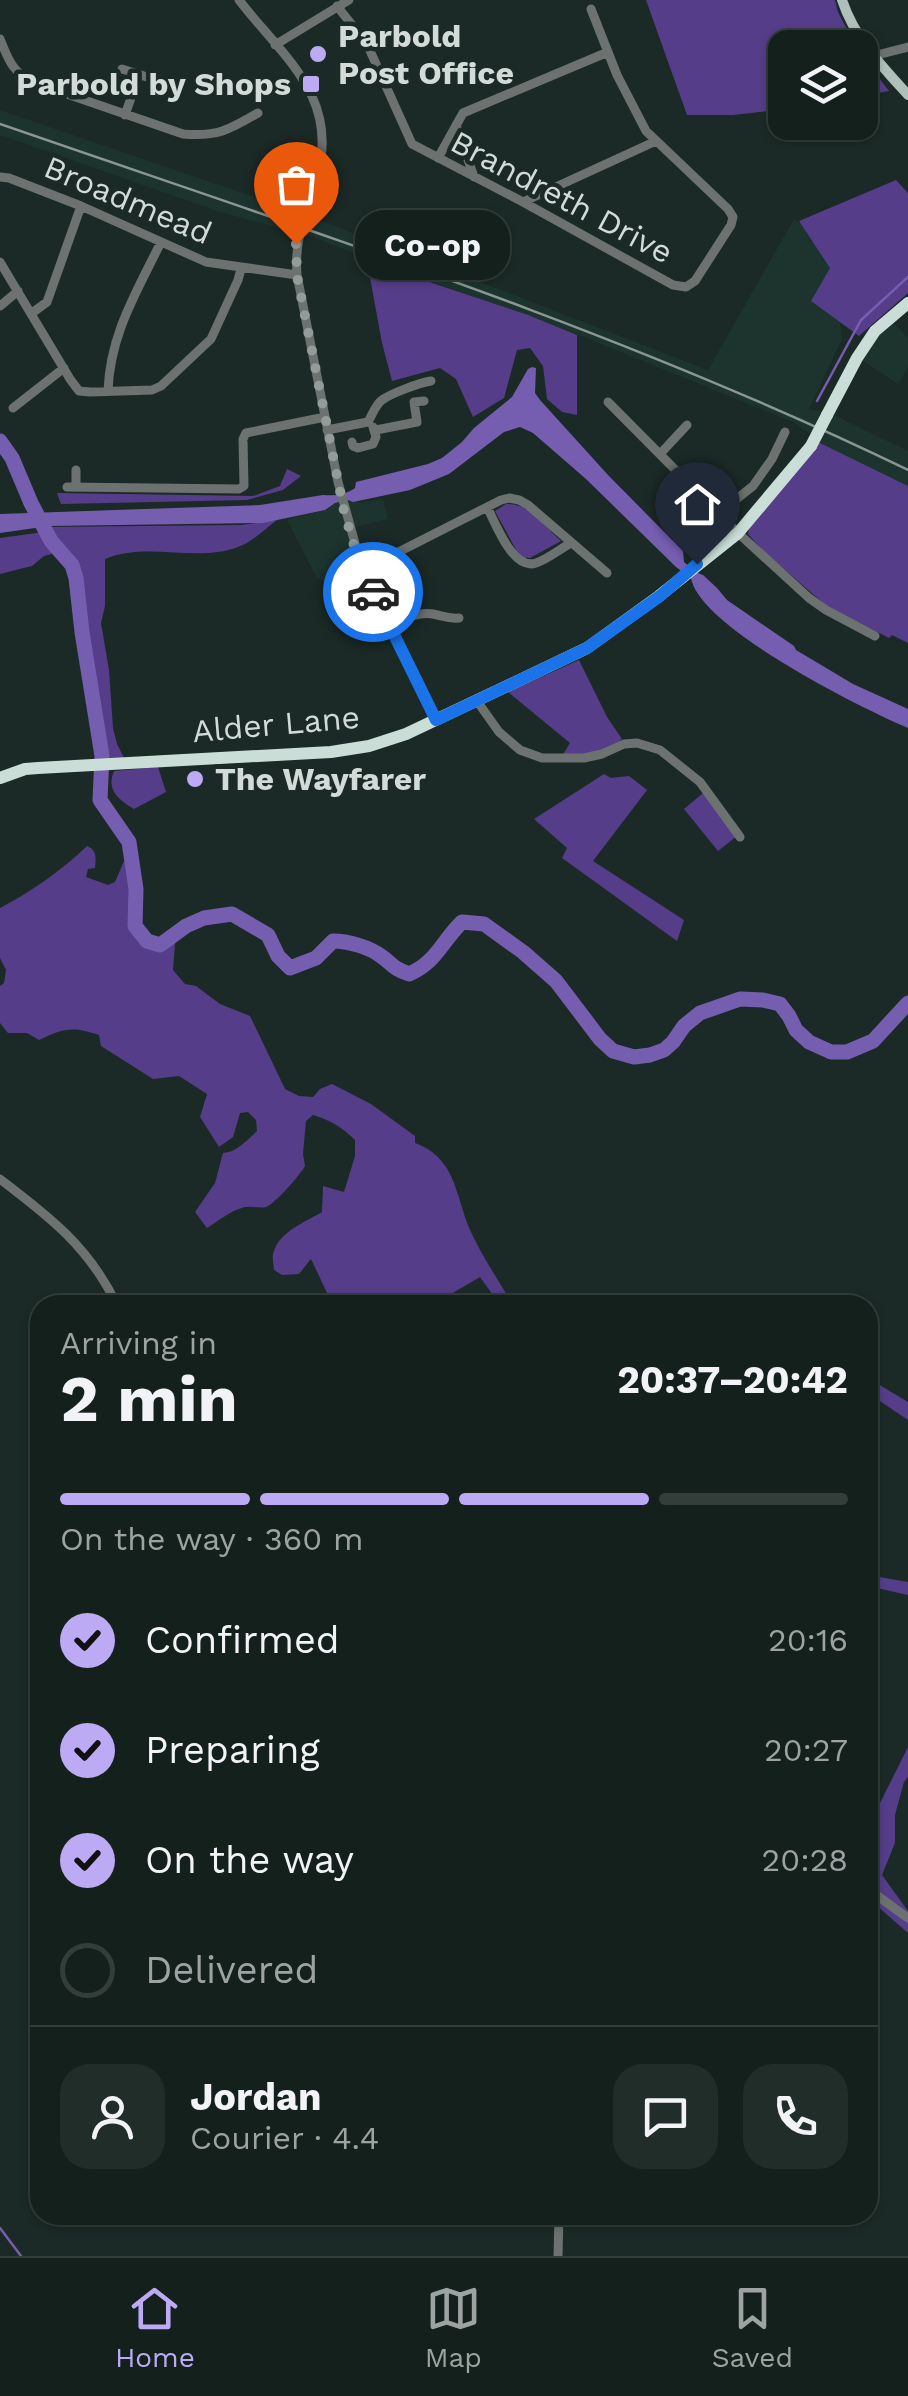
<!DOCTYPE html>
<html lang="en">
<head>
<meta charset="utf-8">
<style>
	body { margin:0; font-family:"Work Sans",sans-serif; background:#212d29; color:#f1f3f6; height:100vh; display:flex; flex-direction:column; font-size:38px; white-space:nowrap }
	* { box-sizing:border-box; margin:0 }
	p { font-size:32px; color:#9da3a3 }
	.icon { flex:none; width:55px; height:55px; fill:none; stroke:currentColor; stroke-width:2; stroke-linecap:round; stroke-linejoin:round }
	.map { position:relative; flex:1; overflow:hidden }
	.drawer { position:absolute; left:30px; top:1295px; width:848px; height:930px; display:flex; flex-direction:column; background:#14201c; border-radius:30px; box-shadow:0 2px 8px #0004,0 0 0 2px #333e3b }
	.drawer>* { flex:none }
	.buttons { position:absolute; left:768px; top:30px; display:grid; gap:20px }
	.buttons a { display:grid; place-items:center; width:110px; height:110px; border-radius:20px; background:#14201c; box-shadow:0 2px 8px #0004,0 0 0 2px #333e3b; font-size:50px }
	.pin { position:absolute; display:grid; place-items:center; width:85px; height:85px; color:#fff; margin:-102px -42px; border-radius:50% 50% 50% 0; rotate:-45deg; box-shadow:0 0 10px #0007 }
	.pin .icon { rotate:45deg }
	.courier { position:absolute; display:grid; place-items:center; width:100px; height:100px; margin:-50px; border:8px solid #1a73e8; border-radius:50%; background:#fff; color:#222; box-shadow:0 2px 12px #0007 }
	.bubble { position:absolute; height:70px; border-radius:30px; background:#14201c; box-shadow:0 2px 8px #0004,0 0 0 2px #333e3b; font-size:32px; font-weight:700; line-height:70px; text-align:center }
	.summary em { font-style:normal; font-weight:700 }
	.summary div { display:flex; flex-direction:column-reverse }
	.summary { display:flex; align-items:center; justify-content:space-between; height:170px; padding:0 30px }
	h1 { font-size:65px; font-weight:700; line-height:75px }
	.bar { display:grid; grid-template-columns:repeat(4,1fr); gap:15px 10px; align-content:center; height:120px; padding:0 30px }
	.bar i { height:12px; border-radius:8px; background:#333e3b }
	.bar .active { background:#bcaaf5 }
	.bar p { grid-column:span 4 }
	.line { display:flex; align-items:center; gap:25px; padding:0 30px; border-top:2px solid #333e3b }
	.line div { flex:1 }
	.round { display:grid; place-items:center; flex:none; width:105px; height:105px; border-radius:30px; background:#212d29 }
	ol { padding:0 30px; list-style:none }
	li { display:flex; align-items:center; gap:30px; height:110px }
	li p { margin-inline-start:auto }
	li .icon { padding:10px; border-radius:50%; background:#bcaaf5; color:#111; stroke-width:4 }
	li:last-child { color:#9da3a3 }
	li i { width:55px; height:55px; border:5px solid #333e3b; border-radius:50% }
	.tabs { display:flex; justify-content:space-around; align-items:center; height:140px; border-top:2px solid #333e3b; background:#14201c; font-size:28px; color:#9da3a3 }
	.tabs a { display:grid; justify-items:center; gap:5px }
	.tabs .active { color:#bcaaf5 }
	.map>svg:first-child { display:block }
</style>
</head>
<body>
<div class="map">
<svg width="908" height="2256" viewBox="0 0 908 2256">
	<rect width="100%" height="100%" fill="#1b2a26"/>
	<path fill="#1d342e" d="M 0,110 L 254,197 L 266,193 L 279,195 L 288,186 L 308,190 L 301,213 L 708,370 L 794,219 L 804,227 L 833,269 L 842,339 L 809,409 L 821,411 L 817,420 L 826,424 L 832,414 L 908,451 L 908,486 L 818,442 L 812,431 L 810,434 L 795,423 L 582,336 L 367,258 L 294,230 L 279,228 L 217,211 L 0,135 Z
		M 891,320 L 908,338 L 908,367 L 898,384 L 860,359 Z
		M 383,499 L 388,519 L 347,529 L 362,577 L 333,587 L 317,578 L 287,520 L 325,510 L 335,503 L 349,500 L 362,503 Z"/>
	<path fill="#553d89" d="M 646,0 L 835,0 L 838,12 L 856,47 L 785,48 L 785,109 L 733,115 L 687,115 Z
		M 860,53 L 889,91 L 860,96 Z
		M 896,180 L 908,193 L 908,293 L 859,336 L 811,301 L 830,268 L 799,221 Z
		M 367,261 L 528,315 L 577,335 L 577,415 L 562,412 L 547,399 L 543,366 L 530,348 L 517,350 L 504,398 L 473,417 L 456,379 L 440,368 L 392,381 L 382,343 Z
		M 818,442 L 908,486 L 908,643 L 892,635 L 889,638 L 828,607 L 763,551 L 748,534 L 749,528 Z
		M 287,469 L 301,476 L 283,490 L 247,500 L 61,504 L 57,493 L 253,496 L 280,486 Z
		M 506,504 C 529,502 545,527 561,541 L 530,558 L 520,557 L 495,511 Z
		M 277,520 C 265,529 252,542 238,547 C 196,563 148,541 105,559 L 105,606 L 101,623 L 109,670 L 113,728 L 117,744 L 126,762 L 102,763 L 76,578 L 72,565 L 59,549 L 60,552 L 44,556 L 32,566 L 0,574 L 0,538 L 44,532 L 46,534 L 43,527 L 241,525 Z
		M 579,660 L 607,717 L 622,739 C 607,754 583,755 562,756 L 570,743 L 508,692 Z
		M 158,767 L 166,792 L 134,809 C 118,799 106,790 114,771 Z
		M 604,774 L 611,778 L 629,776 L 647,790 L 593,861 L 684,920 L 677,941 L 562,858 L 567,848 L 534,819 Z
		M 703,793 L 737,836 L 718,851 L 684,809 Z
		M 87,846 C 97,850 96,858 95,868 L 88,869 L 86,877 L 108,885 L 115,882 L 124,861 C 140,883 114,934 150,944 C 157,946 167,944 175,943 L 173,970 L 185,984 L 196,986 L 220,1004 L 250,1016 L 285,1089 L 299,1096 L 313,1097 L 320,1089 L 332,1084 L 371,1104 L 415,1136 L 415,1143 C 458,1159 455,1198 472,1234 C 482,1256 496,1276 508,1297 L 516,1305 L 500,1305 L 480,1277 L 432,1305 L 341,1305 L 328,1295 L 311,1259 L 299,1274 L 282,1275 L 274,1270 C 274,1268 272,1256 273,1254 C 278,1232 305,1222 322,1212 L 323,1186 L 344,1192 L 355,1156 L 355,1140 C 342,1127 330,1120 313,1115 L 306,1121 L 303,1154 L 305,1166 C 300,1175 275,1204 266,1207 C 259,1209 250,1205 242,1208 C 230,1211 217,1222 207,1228 L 195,1212 L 215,1183 L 223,1153 C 237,1152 247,1140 257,1131 L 256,1120 L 248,1112 L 240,1113 L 233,1137 L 219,1147 L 200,1117 L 207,1094 L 179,1076 L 153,1079 L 101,1046 L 99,1035 C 73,1026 63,1028 39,1040 L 27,1033 L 8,1033 L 0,1023 L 0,986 L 4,983 L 6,970 L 0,958 L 0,908 C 32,891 61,871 87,846 Z
		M 868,1378 L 908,1402 L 908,1420 L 868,1393 Z
		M 868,1575 L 908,1582 L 908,1595 L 868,1586 Z
		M 908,1747 L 908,1777 L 904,1782 L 895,1815 L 895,1843 L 882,1875 L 908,1911 L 908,1933 L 868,1898 L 868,1827 Z"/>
	<path fill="#755db0" d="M 532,367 L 536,368 L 535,393 L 540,400 L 608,475 L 683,551 L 684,562 L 695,572 L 703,575 L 717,588 L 727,600 L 794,646 L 796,650 L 853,684 L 908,709 L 908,728 C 861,708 700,628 691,578 L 676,567 L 586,479 L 533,433 L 520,427 L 504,432 L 449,474 L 410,490 L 353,502 L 348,500 L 335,503 L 325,510 L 263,523 L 49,526 L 0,533 L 0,514 L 260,505 L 323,495 C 335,496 345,495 355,488 L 356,482 L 428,464 L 442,458 L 462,442 L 474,428 L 512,397 L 528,369 Z"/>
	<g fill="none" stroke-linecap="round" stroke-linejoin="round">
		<path stroke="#755db0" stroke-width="2.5" d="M 817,401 L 861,320 L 908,277
			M 0,2228 L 21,2256"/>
		<path stroke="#755db0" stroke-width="15" d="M 0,441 L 12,458 L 31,503 L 51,541 L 72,565 L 76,578 L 82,632 L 102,756 L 100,800 L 129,842 L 136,889 L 135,926 L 147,941 L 160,945 L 186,926 L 204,918 L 232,914 L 268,935 L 278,956 L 290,968 L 316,958 L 333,941 C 348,941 369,947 381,956 C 394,965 392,968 409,974 C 436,963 442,941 462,922 L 484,924 L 523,952 L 556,981 L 600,1039 L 613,1051 L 634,1057 L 650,1055 L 664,1050 L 673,1042 L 684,1026 L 700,1013 L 740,999 L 763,1000 L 780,1004 L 789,1016 L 796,1030 L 809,1042 L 831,1052 L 847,1052 L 873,1041 L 908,1003"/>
		<path stroke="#6b7270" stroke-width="9" d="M 239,0 C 283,57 340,97 317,177 C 307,213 294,236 297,275 L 338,482 L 361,565 L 436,721
			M 337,6 L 367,44 L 412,144 L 523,202 L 673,285 L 686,287 L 695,281 L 731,225 L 733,217 L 728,209 L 646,131 L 617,75 L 591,9
			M 0,39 C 9,61 12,72 35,83 L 183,134 C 217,137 229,130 258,113
			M 275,45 L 349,0
			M 873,56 L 908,47
			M 122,69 L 172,85
			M 125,115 L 139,75
			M 456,125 L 474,177
			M 438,158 L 463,113 L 608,52
			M 0,177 L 9,178 L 81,206 L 206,262 L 297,275
			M 523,202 L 656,141
			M 0,262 L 70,379 L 79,391 L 90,392 L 152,390 L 161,386 L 211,339 L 238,280 L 241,269
			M 0,306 L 18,291
			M 32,313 L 47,302 L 81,206
			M 108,391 C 110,335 136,293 160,244
			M 608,402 L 738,533 L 809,598 L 826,610 L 875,636
			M 13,408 L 64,368
			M 327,430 L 368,422 C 372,415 376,404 382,400 C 392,393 419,383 431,381
			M 376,430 L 417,422 L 414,402 L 424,401
			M 352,442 L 353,446 L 358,448 L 373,444 L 376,437 L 373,427
			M 660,454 L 687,425
			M 76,470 L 76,487
			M 67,487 L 239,489 L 244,486 L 243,439 L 246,433 L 325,417
			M 487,507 C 496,524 513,571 536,563 C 548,559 560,549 571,543
			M 719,513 L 753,486 L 772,459 L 785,432
			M 363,570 L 501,500 L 509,498 L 519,500 L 528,505 L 607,573
			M 390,626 C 403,620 418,611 433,614 C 443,616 448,619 459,618
			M 477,701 L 499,732 L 520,750 L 542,758 L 584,758 L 602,754 L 624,744 L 637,743 L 660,750 L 700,782 L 740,837
			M 0,1179 C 50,1217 89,1247 117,1305
			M 868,1889 L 908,1918
			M 558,2256 L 559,2215"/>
		<path stroke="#afbfba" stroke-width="10" d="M 842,0 C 855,39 881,65 908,95"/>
		<path stroke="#caded7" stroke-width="12" d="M 827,415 L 857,358 L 875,331 L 908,303
			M 0,778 L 25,769 L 38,768 L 331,752 L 369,746 L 406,734 L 587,648 L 659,596 L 738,533 L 811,446"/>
		<path stroke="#8a9692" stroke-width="2.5" d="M 0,124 C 306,230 616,328 908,470"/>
		<path stroke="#caded7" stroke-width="12" d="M 811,446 L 827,415"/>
	</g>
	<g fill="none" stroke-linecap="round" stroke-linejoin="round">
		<path stroke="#929d9a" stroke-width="10" stroke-dasharray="0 18" d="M 296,244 L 297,276 L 344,511 L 360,566 L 373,592"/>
		<path stroke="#1a73e8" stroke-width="12" d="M 373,592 L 436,720 L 587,648 L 660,596 L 697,564"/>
	</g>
	<g fill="#bcaaf5" stroke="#1b2a26" stroke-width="4">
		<circle cx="318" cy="54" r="10"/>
		<rect x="301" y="74" width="20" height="20" rx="5"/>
		<circle cx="195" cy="779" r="10"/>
	</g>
	<g text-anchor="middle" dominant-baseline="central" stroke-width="9" stroke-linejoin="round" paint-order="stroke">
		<g font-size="32" font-weight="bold" fill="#d2dbd8" stroke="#1b2a26" text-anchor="start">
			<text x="338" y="36">Parbold<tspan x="338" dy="37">Post Office</tspan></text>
			<text x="291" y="84" text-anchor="end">Parbold by Shops</text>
			<text x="215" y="779">The Wayfarer</text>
		</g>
		<g font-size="32" fill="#d2dbd8" stroke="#1b2a26">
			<text transform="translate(562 197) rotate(28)">Brandreth Drive</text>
			<text transform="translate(128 200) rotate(23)">Broadmead</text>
			<text transform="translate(276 724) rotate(-5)">Alder Lane</text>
		</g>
	</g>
</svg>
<div class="buttons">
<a><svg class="icon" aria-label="layers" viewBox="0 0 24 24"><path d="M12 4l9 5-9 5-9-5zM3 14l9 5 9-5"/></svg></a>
</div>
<div class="pin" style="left:296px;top:244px;background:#ea580c"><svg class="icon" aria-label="bag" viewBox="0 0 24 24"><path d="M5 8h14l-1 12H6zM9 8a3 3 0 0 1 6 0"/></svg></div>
<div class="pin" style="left:697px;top:564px;background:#1f2937"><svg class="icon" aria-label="home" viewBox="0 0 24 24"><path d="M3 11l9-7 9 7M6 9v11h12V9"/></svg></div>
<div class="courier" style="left:373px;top:592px"><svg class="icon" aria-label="car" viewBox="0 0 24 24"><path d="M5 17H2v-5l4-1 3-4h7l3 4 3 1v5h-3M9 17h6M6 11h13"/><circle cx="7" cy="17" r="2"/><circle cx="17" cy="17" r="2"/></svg></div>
<div class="bubble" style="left:355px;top:210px;width:155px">Co-op</div>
<section class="drawer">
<div class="summary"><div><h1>2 min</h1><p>Arriving in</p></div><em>20:37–20:42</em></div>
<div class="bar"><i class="active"></i><i class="active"></i><i class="active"></i><i></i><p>On the way · 360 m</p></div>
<ol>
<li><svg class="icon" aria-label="check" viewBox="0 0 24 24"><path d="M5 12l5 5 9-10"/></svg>Confirmed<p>20:16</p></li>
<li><svg class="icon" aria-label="check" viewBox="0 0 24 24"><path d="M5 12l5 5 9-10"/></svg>Preparing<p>20:27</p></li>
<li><svg class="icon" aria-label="check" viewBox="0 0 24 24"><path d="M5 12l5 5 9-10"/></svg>On the way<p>20:28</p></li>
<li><i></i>Delivered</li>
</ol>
<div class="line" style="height:180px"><a class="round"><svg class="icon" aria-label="person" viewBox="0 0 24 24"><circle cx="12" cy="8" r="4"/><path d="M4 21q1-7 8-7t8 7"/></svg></a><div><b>Jordan</b><p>Courier · 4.4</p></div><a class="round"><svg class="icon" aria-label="chat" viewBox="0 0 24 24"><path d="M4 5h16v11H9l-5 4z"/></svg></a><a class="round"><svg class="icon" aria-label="phone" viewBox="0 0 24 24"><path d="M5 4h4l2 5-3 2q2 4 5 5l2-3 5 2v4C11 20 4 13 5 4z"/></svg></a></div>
</section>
</div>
<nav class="tabs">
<a class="active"><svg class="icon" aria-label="home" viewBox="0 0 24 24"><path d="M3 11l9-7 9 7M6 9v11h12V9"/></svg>Home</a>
<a><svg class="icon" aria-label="map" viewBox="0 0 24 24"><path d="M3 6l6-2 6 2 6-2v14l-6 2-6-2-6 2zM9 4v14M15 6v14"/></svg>Map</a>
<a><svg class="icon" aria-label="saved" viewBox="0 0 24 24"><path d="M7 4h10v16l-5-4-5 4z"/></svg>Saved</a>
</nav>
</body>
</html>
